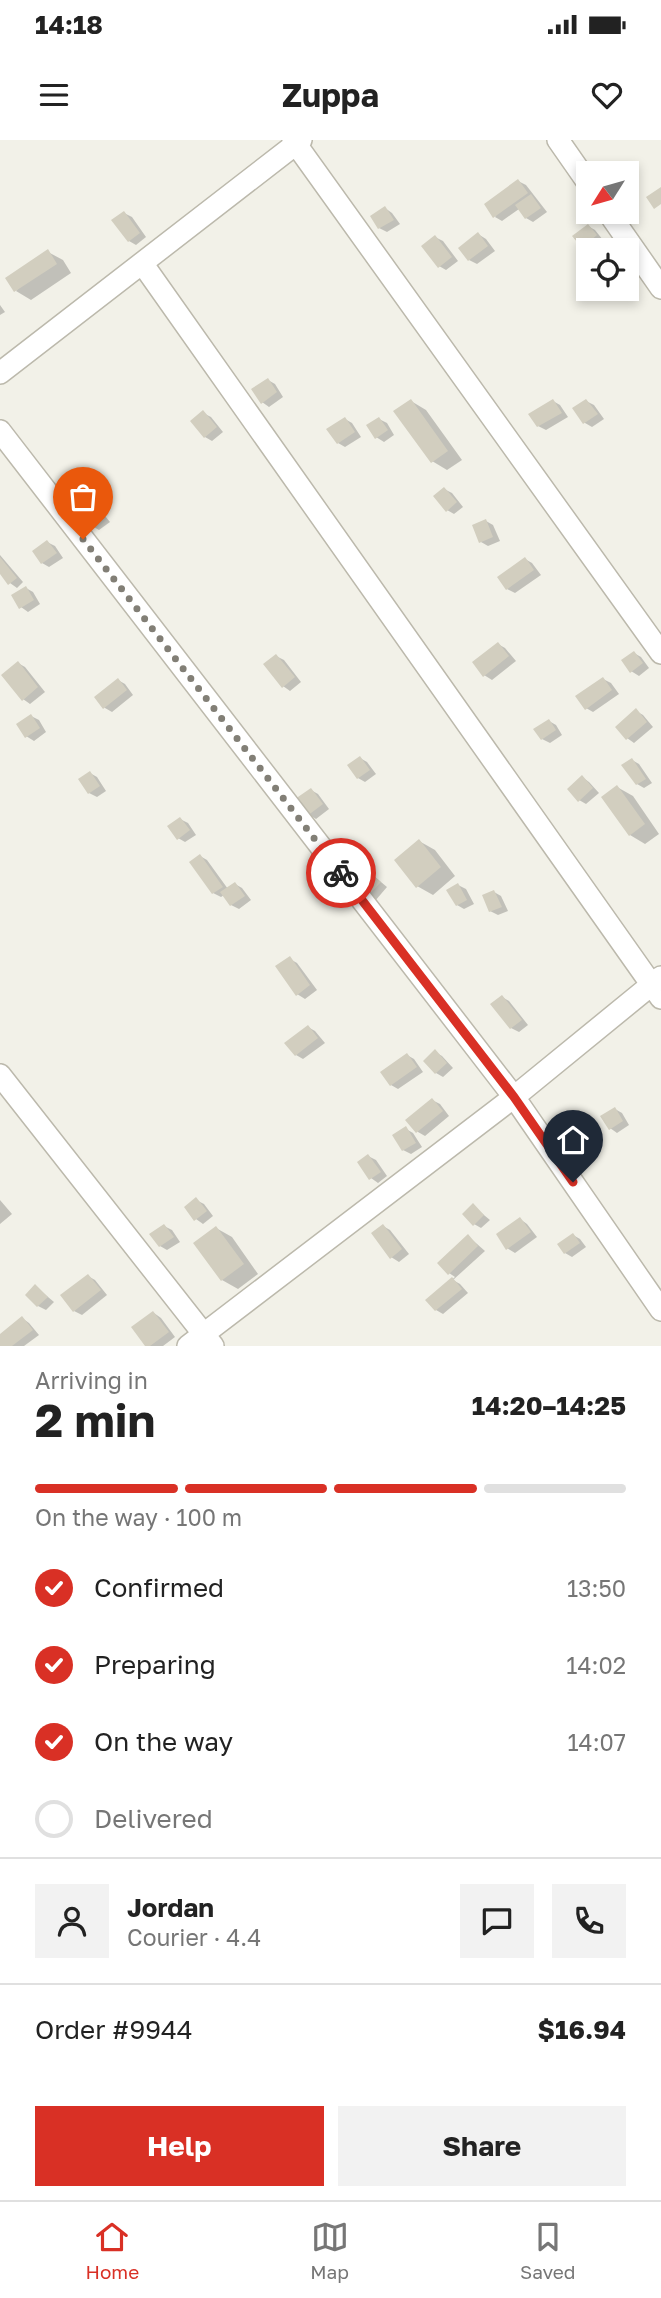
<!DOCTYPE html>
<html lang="en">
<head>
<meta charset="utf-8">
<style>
	body { margin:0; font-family:"Golos Text",sans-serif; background:#f2f2f2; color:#222; height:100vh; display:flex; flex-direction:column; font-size:26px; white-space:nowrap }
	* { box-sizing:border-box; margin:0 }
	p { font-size:23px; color:#767676 }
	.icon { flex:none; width:38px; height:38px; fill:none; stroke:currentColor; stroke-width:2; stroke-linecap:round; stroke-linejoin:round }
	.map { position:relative; height:1206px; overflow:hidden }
	.panel { display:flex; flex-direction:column; background:#fff; flex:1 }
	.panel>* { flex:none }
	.needle { width:46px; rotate:233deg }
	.fabs { position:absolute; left:576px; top:21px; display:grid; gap:14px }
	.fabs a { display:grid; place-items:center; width:63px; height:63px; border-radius:0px; background:#fff; box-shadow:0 4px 10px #0003; font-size:35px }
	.pin { position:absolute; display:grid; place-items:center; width:60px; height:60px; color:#fff; margin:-72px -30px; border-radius:50% 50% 50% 0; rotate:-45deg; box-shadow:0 0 7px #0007 }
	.pin .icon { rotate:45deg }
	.courier { position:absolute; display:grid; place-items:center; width:70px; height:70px; margin:-35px; border:5px solid #d93025; border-radius:50%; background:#fff; color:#222; box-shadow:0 2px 9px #0007 }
	.summary em { font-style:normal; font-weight:700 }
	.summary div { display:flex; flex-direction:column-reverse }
	.summary { display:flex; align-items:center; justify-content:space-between; height:119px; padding:0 35px }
	h1 { font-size:46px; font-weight:700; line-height:52px }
	.bar { display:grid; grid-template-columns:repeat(4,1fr); gap:10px 7px; align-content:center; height:84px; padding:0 35px }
	.bar i { height:9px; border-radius:5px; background:#e0e0e0 }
	.bar .active { background:#d93025 }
	.bar p { grid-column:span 4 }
	.line { display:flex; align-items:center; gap:18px; padding:0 35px; border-top:2px solid #e0e0e0 }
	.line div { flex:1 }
	.round { display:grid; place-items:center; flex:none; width:74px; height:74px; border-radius:0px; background:#f2f2f2 }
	ol { padding:0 35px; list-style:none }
	li { display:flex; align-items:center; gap:21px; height:77px }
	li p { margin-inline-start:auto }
	li .icon { padding:7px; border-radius:50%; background:#d93025; color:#fff; stroke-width:4 }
	li:last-child { color:#767676 }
	li i { width:38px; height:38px; border:4px solid #e0e0e0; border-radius:50% }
	.primary-button { display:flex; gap:14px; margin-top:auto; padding:14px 35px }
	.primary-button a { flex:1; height:80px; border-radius:0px; background:#d93025; color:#fff; font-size:28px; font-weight:700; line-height:80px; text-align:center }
	.primary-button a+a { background:#f2f2f2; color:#222 }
	.status { display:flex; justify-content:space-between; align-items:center; height:49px; padding:0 35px; background:#fff; direction:ltr }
	.status svg { height:19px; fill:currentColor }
	header { display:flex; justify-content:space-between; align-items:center; height:91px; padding:0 35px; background:#fff; font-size:32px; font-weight:700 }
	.tabs { display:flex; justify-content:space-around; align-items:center; height:98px; border-top:2px solid #e0e0e0; background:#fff; font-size:19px; color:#767676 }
	.tabs a { display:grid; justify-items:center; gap:4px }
	.tabs .active { color:#d93025 }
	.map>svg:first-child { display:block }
</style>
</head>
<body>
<div class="status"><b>14:18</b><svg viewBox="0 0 49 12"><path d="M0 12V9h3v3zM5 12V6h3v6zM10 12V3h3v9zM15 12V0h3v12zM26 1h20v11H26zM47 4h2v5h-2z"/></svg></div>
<header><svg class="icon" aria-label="menu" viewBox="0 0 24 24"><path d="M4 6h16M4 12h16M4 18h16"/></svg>Zuppa<svg class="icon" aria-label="heart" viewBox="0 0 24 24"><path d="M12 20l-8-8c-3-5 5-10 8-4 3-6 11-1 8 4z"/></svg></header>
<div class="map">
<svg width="661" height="1206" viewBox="0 0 661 1206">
	<rect width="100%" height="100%" fill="#f2f1e8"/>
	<path fill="#0003" d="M 518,41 L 526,45 L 547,72 L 533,82 L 526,78 L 519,69 L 502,81 L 495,77 Z
		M 385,68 L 392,73 L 400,84 L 387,92 L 379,88 Z
		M 124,73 L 132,77 L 146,97 L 136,105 L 129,101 Z
		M 588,86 L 595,90 L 603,100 L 590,110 L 583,106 Z
		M 478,94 L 486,99 L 495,111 L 477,124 L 469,120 Z
		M 435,97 L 443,101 L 458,121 L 446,130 L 439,126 Z
		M 48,112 L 63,120 L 71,133 L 31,160 L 16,151 Z
		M 0,165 L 5,172 L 0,175 Z
		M 268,240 L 275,244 L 283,257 L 269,267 L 262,262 Z
		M 411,261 L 426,270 L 462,320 L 447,330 L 432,321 Z
		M 553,261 L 560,265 L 568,277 L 546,290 L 538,286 Z
		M 586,261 L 594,265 L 604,279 L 592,287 L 585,283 L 575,268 Z
		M 203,273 L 211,277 L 223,292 L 212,301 L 205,297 Z
		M 345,279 L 352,283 L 361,297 L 345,307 L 338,303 Z
		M 379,279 L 387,283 L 394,295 L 384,302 L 376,297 Z
		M 444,349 L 452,353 L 463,367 L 454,374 L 447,370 Z
		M 89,361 L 97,366 L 110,382 L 99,390 L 92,386 Z
		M 486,381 L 493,385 L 500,401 L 488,406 L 481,402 Z
		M 47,402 L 55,406 L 63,418 L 49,427 L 42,423 Z
		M 0,415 L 23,442 L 17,448 L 10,443 L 0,431 Z
		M 525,419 L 532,423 L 541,435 L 515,453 L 507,449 Z
		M 26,448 L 33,452 L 40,464 L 28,472 L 21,467 Z
		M 498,504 L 505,508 L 516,521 L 492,540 L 484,535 Z
		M 634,513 L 641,517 L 649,528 L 639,536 L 631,531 Z
		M 276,516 L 284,520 L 301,542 L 290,551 L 283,546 Z
		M 18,523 L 25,527 L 45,552 L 30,564 L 23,559 Z
		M 603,539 L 611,543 L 619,554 L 593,572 L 586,568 Z
		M 118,540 L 125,544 L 133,555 L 112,572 L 105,568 L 96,557 Z
		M 636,571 L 643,575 L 653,587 L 634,603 L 627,598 Z
		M 31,576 L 39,580 L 46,592 L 34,601 L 26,596 Z
		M 549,581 L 556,585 L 562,595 L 550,603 L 542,599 Z
		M 360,618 L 367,622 L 376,634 L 365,642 L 358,638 Z
		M 632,620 L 639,624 L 652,643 L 644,648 L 637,644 Z
		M 90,633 L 97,637 L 106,651 L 97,657 L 89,653 Z
		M 582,637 L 589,642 L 599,653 L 586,664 L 579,660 Z
		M 617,647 L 633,656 L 659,694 L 645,704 L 630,695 Z
		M 311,650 L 318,654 L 329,669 L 316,679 L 308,674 Z
		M 180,679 L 188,683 L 196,695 L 185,702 L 178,698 Z
		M 419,701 L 435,710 L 455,736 L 433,755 L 417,746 Z
		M 200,716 L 207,720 L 228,749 L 235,744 L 242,748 L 251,760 L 239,769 L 231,765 L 224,755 L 221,757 L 213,753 Z
		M 375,737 L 387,747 L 375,761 L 368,757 Z
		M 458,745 L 466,749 L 474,764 L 464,769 L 457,765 Z
		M 494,752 L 501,756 L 508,771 L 498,775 L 490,771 Z
		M 290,819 L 297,823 L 317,850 L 305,859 L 297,854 Z
		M 502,857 L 509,861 L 528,885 L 519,892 L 511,888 L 493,864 Z
		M 308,887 L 315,891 L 325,903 L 303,919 L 296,915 Z
		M 435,912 L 442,916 L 453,928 L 443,937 L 436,933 Z
		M 407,915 L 414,919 L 423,932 L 398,949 L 391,945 Z
		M 432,960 L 440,964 L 449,976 L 425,996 L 418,992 L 408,980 Z
		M 615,969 L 622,973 L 629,985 L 617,993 L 610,988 Z
		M 406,989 L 413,993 L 422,1007 L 411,1014 L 403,1010 Z
		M 368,1016 L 376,1020 L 387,1036 L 378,1043 L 371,1038 Z
		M 0,1060 L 12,1074 L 0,1084 Z
		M 196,1060 L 204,1064 L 213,1076 L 203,1084 L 196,1079 Z
		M 473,1066 L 490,1080 L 481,1088 L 474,1084 Z
		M 520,1079 L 527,1084 L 537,1097 L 515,1113 L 507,1108 Z
		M 164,1086 L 172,1090 L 180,1102 L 167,1110 L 160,1106 Z
		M 383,1086 L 390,1090 L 409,1114 L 399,1122 L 391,1117 Z
		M 216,1088 L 232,1097 L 258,1134 L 238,1149 L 222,1140 Z
		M 573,1095 L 580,1099 L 586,1107 L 572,1117 L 565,1113 Z
		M 468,1096 L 485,1111 L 453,1140 L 460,1144 L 468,1153 L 443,1174 L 436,1170 L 428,1160 L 455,1137 L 449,1133 Z
		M 88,1136 L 95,1140 L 107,1155 L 82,1175 L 74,1171 Z
		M 35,1146 L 54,1162 L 46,1170 L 38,1166 Z
		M 154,1173 L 161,1178 L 175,1197 L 163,1206 L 148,1206 Z
		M 22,1178 L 29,1183 L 39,1195 L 24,1206 L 0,1206 L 0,1196 Z"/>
	<path fill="#d2cebf" d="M 518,39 L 528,53 L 493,78 L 484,64 Z
		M 661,47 L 661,64 L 654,69 L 646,57 Z
		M 531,54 L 541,68 L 525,79 L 515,65 Z
		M 385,66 L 394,80 L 378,89 L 370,76 Z
		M 124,71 L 140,93 L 128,102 L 111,80 Z
		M 588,84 L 597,95 L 582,108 L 572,96 Z
		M 478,92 L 488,106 L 468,121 L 458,108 Z
		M 435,95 L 452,117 L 438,128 L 421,106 Z
		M 48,109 L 57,124 L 14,152 L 5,138 Z
		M 268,238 L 277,252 L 261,264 L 251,249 Z
		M 411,259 L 448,311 L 431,323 L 393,271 Z
		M 553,259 L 562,273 L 537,287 L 528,274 Z
		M 586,259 L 598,274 L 583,284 L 572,268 Z
		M 203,270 L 217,287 L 204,298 L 190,281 Z
		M 345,277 L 355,292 L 337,304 L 326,289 Z
		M 379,277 L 388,290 L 375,299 L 366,285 Z
		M 444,347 L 457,362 L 446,372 L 433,356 Z
		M 89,359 L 104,377 L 91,387 L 77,370 Z
		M 486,379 L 493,397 L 479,403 L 472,385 Z
		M 47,400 L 57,413 L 41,424 L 32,411 Z
		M 0,417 L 17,438 L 8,445 L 0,434 Z
		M 525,417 L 534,430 L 506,450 L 497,437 Z
		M 26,446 L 34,460 L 19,469 L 11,455 Z
		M 498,502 L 509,516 L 483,537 L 472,522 Z
		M 634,511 L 643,523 L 630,533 L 621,520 Z
		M 276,514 L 295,537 L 282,548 L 263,524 Z
		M 18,521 L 38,547 L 22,561 L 1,535 Z
		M 603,537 L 612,550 L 585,570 L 575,556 Z
		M 118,538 L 127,550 L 103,569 L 94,557 Z
		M 636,568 L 647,582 L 626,600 L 615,587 Z
		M 31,574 L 40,588 L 25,598 L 16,584 Z
		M 549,579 L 556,590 L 541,600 L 533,589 Z
		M 360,616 L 370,630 L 357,639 L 347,625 Z
		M 632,618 L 646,639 L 636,645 L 621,625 Z
		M 90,631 L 100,646 L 88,654 L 78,639 Z
		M 582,635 L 593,648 L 578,662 L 567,649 Z
		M 617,645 L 645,684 L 629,696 L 601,657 Z
		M 311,648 L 323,664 L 307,676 L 295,659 Z
		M 180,677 L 190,690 L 177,700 L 167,686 Z
		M 419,699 L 441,727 L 416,748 L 394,720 Z
		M 200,714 L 223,747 L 212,754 L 189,722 Z
		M 367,730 L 381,742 L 366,758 L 353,746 Z
		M 235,742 L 245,756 L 230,766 L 220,752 Z
		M 458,743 L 467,760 L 456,766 L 446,750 Z
		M 494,750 L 502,767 L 489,772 L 482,755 Z
		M 290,816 L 310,845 L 296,856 L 275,826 Z
		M 502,855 L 522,880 L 510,889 L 490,864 Z
		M 308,885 L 318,898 L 295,916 L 284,903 Z
		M 435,909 L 447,923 L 435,934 L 423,921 Z
		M 407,913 L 417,927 L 390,946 L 380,932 Z
		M 432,958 L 443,971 L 416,993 L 405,980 Z
		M 615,967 L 623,981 L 609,990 L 600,976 Z
		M 406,986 L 416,1003 L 402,1011 L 392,995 Z
		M 368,1014 L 381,1032 L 369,1040 L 357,1022 Z
		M 196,1057 L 207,1071 L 194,1081 L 184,1067 Z
		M 473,1063 L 484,1075 L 473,1086 L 462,1074 Z
		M 520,1077 L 531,1092 L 506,1110 L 496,1094 Z
		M 164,1084 L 174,1097 L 159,1107 L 149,1094 Z
		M 383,1084 L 402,1109 L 390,1119 L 371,1093 Z
		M 216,1086 L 244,1124 L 221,1141 L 193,1103 Z
		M 573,1093 L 580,1103 L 564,1114 L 557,1104 Z
		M 468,1094 L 478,1106 L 448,1135 L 437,1123 Z
		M 88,1134 L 101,1150 L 73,1172 L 60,1155 Z
		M 452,1137 L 462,1149 L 435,1171 L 425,1160 Z
		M 35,1144 L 48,1157 L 37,1167 L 25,1155 Z
		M 153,1171 L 169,1192 L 150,1206 L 145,1206 L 131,1187 Z
		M 22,1176 L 33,1190 L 12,1206 L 0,1206 L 0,1194 Z"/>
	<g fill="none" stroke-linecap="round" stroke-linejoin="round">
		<g stroke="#bcb9ac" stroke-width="24">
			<path id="minor" d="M 293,0 L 661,513
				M 558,0 L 588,43
				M 608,72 L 661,148
				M 142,123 L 661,858
				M 0,233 L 301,0
				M 0,291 L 514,957 L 661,1170
				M 0,935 L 213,1206
				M 188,1206 L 514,957 L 661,837"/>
		</g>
		<use href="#minor" stroke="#fff" stroke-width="21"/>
	</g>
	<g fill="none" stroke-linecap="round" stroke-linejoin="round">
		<path stroke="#827f76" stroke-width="7" stroke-dasharray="0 12.6" d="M 83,399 L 341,733"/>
		<path stroke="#d93025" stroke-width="9" d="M 341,733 L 514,957 L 573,1042"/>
	</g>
</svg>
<div class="fabs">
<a><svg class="needle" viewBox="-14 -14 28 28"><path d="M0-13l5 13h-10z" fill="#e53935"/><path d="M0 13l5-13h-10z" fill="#767676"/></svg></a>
<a><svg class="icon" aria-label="locate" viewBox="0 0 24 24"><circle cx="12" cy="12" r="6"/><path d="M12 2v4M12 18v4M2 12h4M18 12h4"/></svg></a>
</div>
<div class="pin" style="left:83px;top:399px;background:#ea580c"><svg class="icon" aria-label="bag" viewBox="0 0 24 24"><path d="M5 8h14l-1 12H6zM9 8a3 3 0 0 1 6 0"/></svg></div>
<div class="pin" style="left:573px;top:1042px;background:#1f2937"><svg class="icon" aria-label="home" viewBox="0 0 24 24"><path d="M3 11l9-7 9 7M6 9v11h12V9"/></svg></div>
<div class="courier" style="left:341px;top:733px"><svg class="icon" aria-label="bike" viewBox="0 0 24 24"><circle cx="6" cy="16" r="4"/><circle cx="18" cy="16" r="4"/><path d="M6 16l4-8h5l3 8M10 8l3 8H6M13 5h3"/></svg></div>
</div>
<section class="panel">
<div class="summary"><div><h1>2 min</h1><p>Arriving in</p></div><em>14:20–14:25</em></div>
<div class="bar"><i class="active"></i><i class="active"></i><i class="active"></i><i></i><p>On the way · 100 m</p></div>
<ol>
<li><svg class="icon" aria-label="check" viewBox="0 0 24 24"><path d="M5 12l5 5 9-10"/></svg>Confirmed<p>13:50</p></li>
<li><svg class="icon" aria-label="check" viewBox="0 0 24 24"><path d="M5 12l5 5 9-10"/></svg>Preparing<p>14:02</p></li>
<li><svg class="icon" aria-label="check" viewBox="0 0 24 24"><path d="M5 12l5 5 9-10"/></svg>On the way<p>14:07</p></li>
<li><i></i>Delivered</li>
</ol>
<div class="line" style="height:126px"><a class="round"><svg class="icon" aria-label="person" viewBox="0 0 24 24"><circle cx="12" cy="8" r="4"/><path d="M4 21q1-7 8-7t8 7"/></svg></a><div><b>Jordan</b><p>Courier · 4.4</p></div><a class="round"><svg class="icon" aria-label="chat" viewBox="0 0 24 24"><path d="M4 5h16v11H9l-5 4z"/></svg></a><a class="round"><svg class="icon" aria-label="phone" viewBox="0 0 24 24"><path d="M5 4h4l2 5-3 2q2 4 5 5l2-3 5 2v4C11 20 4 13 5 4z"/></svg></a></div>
<div class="line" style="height:91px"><div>Order #9944</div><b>$16.94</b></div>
<div class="primary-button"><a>Help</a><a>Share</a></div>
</section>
<nav class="tabs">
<a class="active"><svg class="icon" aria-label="home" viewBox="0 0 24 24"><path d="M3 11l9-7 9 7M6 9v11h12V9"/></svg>Home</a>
<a><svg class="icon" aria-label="map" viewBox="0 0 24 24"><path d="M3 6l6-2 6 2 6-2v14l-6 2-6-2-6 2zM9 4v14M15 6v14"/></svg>Map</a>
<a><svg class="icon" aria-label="saved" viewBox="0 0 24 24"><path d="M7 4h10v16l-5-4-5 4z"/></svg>Saved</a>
</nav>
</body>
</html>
